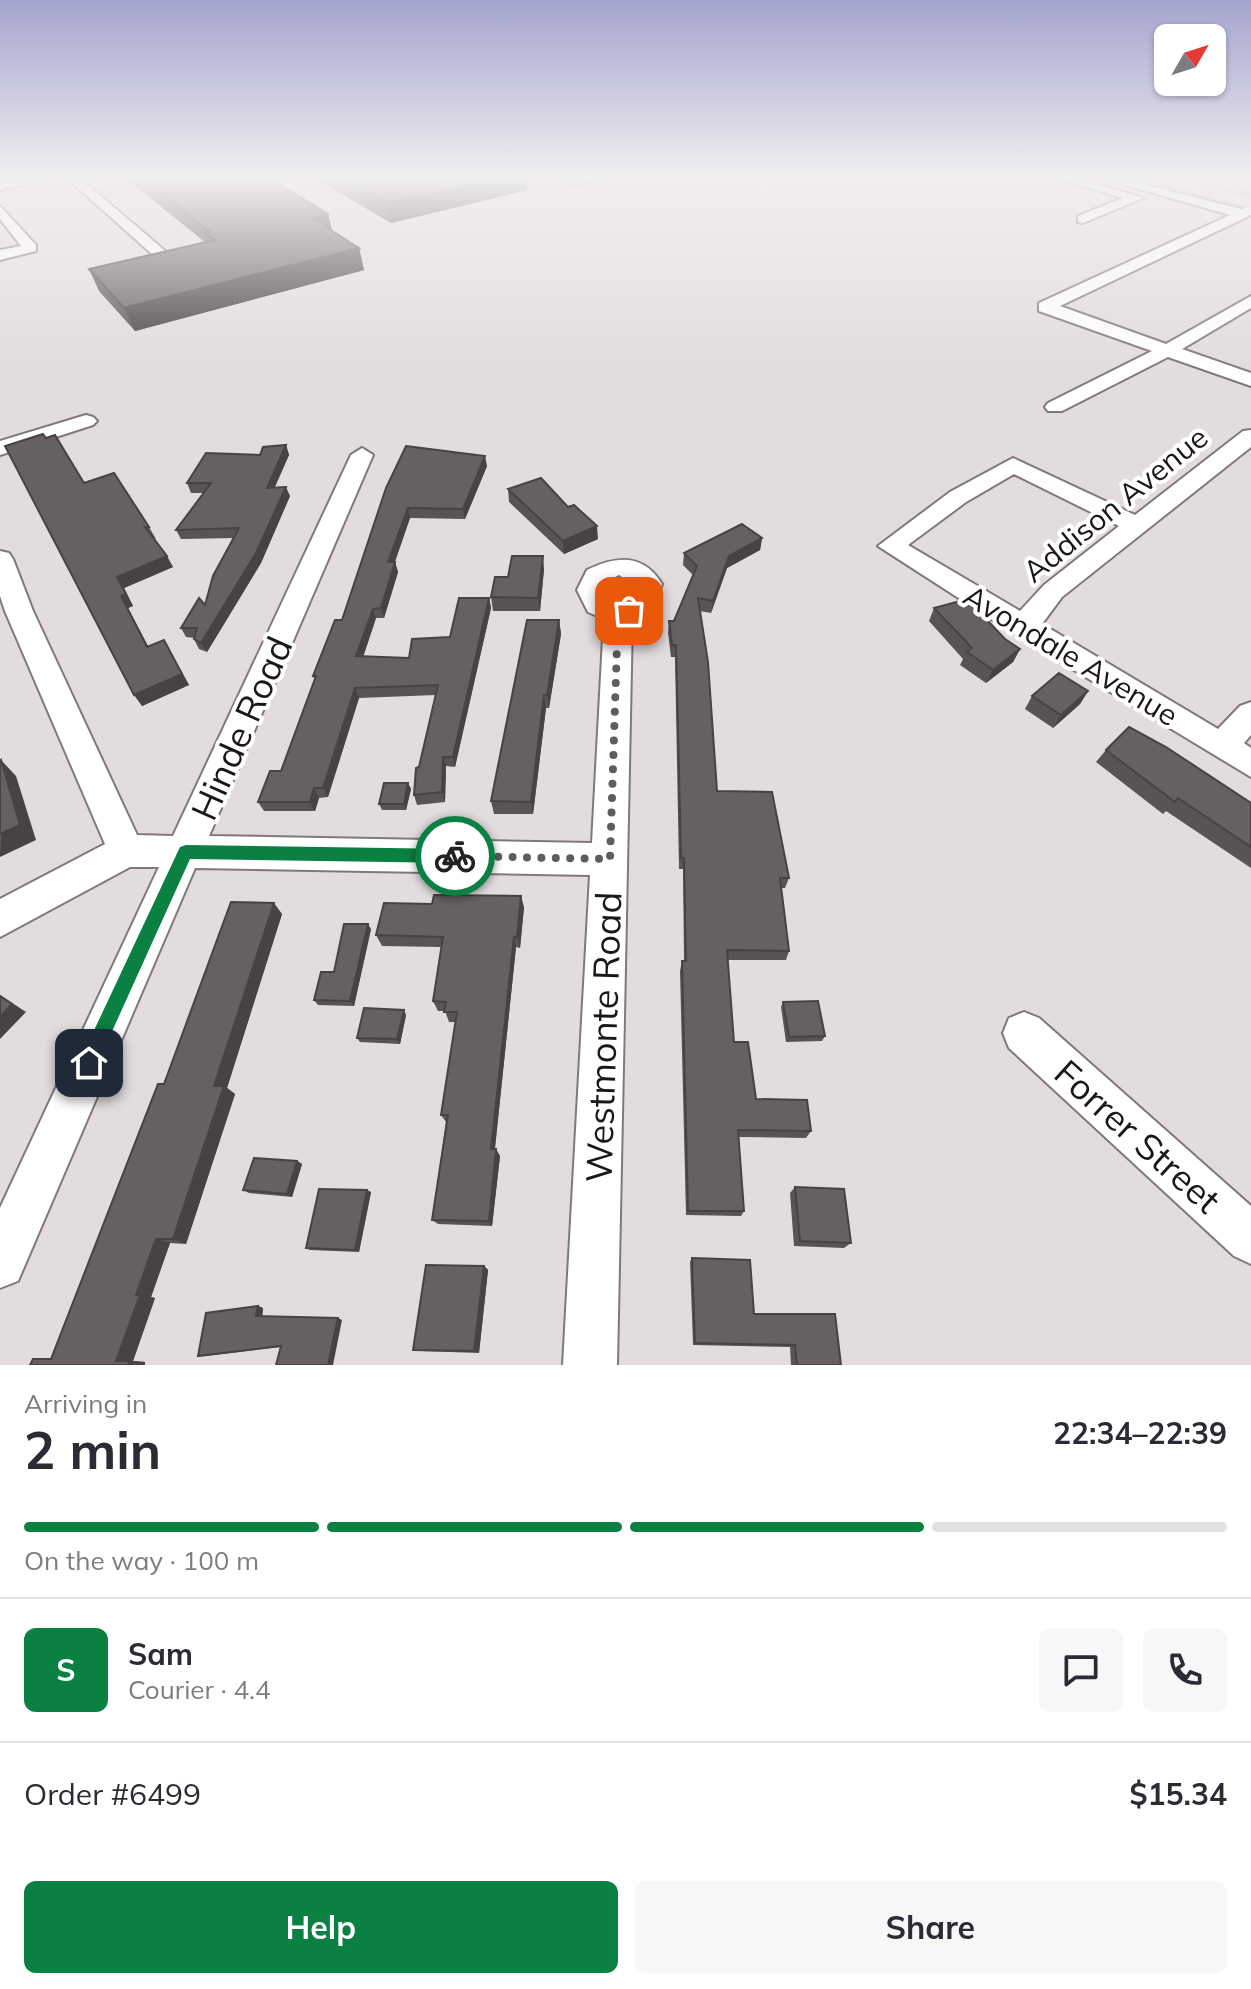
<!DOCTYPE html>
<html lang="en">
<head>
<meta charset="utf-8">
<style>
	body { margin:0; font-family:Mulish,sans-serif; background:#f7f7f7; color:#2b2b33; height:100vh; display:flex; flex-direction:column; font-size:30px; white-space:nowrap }
	* { box-sizing:border-box; margin:0 }
	p { font-size:26px; color:#7c7c81 }
	.icon { flex:none; width:44px; height:44px; fill:none; stroke:currentColor; stroke-width:2; stroke-linecap:round; stroke-linejoin:round }
	.map { position:relative; height:1365px; overflow:hidden }
	.sheet { display:flex; flex-direction:column; background:#fff; flex:1 }
	.sheet>* { flex:none }
	.needle { width:52px; rotate:51deg }
	.buttons { position:absolute; left:1154px; top:24px; display:grid; gap:16px }
	.buttons a { display:grid; place-items:center; width:72px; height:72px; border-radius:12px; background:#fff; box-shadow:0 2px 6px #0004; font-size:40px }
	.pin { position:absolute; display:grid; place-items:center; width:68px; height:68px; color:#fff; margin:-34px; border-radius:16px; box-shadow:0 4px 12px #0006 }
	.courier { position:absolute; display:grid; place-items:center; width:80px; height:80px; margin:-40px; border:6px solid #0b8043; border-radius:50%; background:#fff; color:#222; box-shadow:0 2px 10px #0007 }
	.head em { font-style:normal; font-weight:700 }
	.head div { display:flex; flex-direction:column-reverse }
	.head { display:flex; align-items:center; justify-content:space-between; height:136px; padding:0 24px }
	h1 { font-size:52px; font-weight:700; line-height:60px }
	.bar { display:grid; grid-template-columns:repeat(4,1fr); gap:12px 8px; align-content:center; height:96px; padding:0 24px }
	.bar i { height:10px; border-radius:6px; background:#e1e1e2 }
	.bar .selected { background:#0b8043 }
	.bar p { grid-column:span 4 }
	.line { display:flex; align-items:center; gap:20px; padding:0 24px; border-top:2px solid #e1e1e2 }
	.line div { flex:1 }
	.round { display:grid; place-items:center; flex:none; width:84px; height:84px; border-radius:12px; background:#f7f7f7 }
	.button { display:flex; gap:16px; margin-top:auto; padding:16px 24px }
	.button a { flex:1; height:92px; border-radius:12px; background:#0b8043; color:#fff; font-size:32px; font-weight:700; line-height:92px; text-align:center }
	.button a+a { background:#f7f7f7; color:#2b2b33 }
	.map>svg:first-child { display:block }
</style>
</head>
<body>
<div class="map">
<svg width="1251" height="1365" viewBox="0 0 1251 1365">
	<rect width="100%" height="100%" fill="#e3dcde"/>
	<path fill="#e7b1c1" d="M 1175,179 L 1251,179 L 1251,197 Z"/>
	<g fill="none" stroke-linecap="round" stroke-linejoin="round">
		<g stroke="#80797b" stroke-width="4">
			<path id="minor" d="M 19,179 L 45,179 L 0,190 L 0,182 Z
				M 68,179 L 81,179 L 171,256 L 171,262 L 161,262 Z
				M 569,179 L 602,179 L 574,185 L 569,184 Z
				M 1060,179 L 1080,179 L 1143,198 L 1083,223 L 1078,222 L 1078,216 L 1123,198 Z
				M 1104,179 L 1124,179 L 1241,209 L 1251,206 L 1251,215 L 1060,306 L 1166,344 L 1251,296 L 1251,308 L 1182,349 L 1251,373 L 1251,386 L 1168,357 L 1062,411 L 1048,411 L 1045,407 L 1048,403 L 1152,351 L 1039,311 L 1039,303 L 1230,215 Z
				M 0,206 L 36,245 L 36,251 L 0,260 L 0,250 L 21,246 L 0,219 Z
				M 86,415 L 93,417 L 97,421 L 93,425 L 0,455 L 0,441 Z
				M 1251,430 L 1251,447 L 1062,597 L 1042,624 L 1218,729 L 1240,706 L 1251,702 L 1251,735 L 1244,743 L 1251,748 L 1251,777 L 1016,635 L 878,546 L 950,492 L 1013,458 L 1135,515 L 1243,431 ZM 1014,474 L 1119,526 L 1044,585 L 1020,611 L 908,545 L 966,502 Z
				M 362,448 L 373,455 L 209,836 L 592,843 L 604,619 L 588,612 L 577,590 L 587,570 C 616,556 643,553 662,584 L 651,611 L 632,619 L 617,1365 L 563,1365 L 590,875 L 195,868 L 18,1281 L 0,1288 L 0,1208 L 159,867 L 130,867 L 0,937 L 0,899 L 105,844 L 5,611 L 0,596 L 0,551 L 9,553 L 13,559 L 33,611 L 137,835 L 173,836 L 351,455 ZM 619,575 L 635,585 L 630,598 L 618,603 L 608,599 L 603,590 L 607,581 Z
				M 1024,1012 L 1039,1018 L 1251,1206 L 1251,1264 L 1234,1256 L 1009,1048 L 1003,1033 L 1009,1018 Z"/>
		</g>
		<g stroke="#bab9ba" stroke-width="4">
			<path id="major" d="M 1146,179 L 1173,179 L 1251,198 L 1251,208 Z"/>
		</g>
		<use href="#minor" fill="#fff" fill-rule="evenodd"/>
		<use href="#major" fill="#fbd0dd" fill-rule="evenodd"/>
	</g>
	<path fill="#585354" d="M 127,179 L 271,179 L 328,214 L 332,231 L 359,248 L 364,270 L 135,331 L 99,291 L 89,269 L 206,243 Z
		M 316,179 L 526,179 L 527,190 L 391,223 Z
		M 286,445 L 289,455 L 275,487 L 290,496 L 261,563 L 207,652 L 199,649 L 194,639 L 195,638 L 186,637 L 181,628 L 205,605 L 234,538 L 181,539 L 176,530 L 204,493 L 191,493 L 187,483 Z
		M 487,466 L 465,519 L 410,518 L 395,562 L 398,572 L 384,618 L 376,618 L 363,657 L 409,658 L 450,637 L 489,598 L 491,608 L 455,767 L 446,766 L 445,802 L 417,805 L 414,795 L 419,767 L 436,695 L 359,698 L 328,797 L 319,798 L 315,811 L 264,811 L 258,802 L 281,771 L 315,681 L 313,676 L 342,620 L 386,488 Z
		M 84,483 L 149,527 L 156,539 L 154,538 L 173,567 L 124,588 L 133,606 L 128,608 L 148,646 L 170,651 L 189,685 L 142,706 Z
		M 508,489 L 598,539 L 564,554 L 509,502 Z
		M 762,538 L 760,550 L 727,568 L 711,613 L 700,611 L 717,791 L 789,878 L 785,888 L 781,888 L 789,951 L 786,960 L 728,960 L 734,1042 L 756,1099 L 811,1131 L 806,1138 L 739,1137 L 744,1211 L 741,1216 L 686,1215 L 680,971 L 682,961 L 684,961 L 683,869 L 679,869 L 675,657 L 671,657 L 668,633 L 669,621 L 674,621 L 693,575 L 683,565 L 684,553 Z
		M 544,569 L 540,611 L 493,611 L 491,597 L 508,577 Z
		M 934,608 L 1005,639 L 1020,649 L 1013,662 L 986,683 L 960,665 L 963,659 L 929,621 Z
		M 559,620 L 561,634 L 549,708 L 546,708 L 533,814 L 494,814 L 491,801 Z
		M 1088,691 L 1080,704 L 1053,728 L 1025,709 L 1032,696 Z
		M 1106,750 L 1251,803 L 1251,868 L 1166,811 L 1163,814 L 1096,762 Z
		M 408,783 L 411,789 L 406,810 L 382,810 L 379,804 Z
		M 524,907 L 520,948 L 516,947 L 495,1149 L 500,1156 L 492,1226 L 438,1224 L 432,1220 L 446,1122 L 441,1115 L 456,1022 L 449,1022 L 445,1011 L 438,1011 L 433,1001 L 441,947 L 382,946 L 376,935 Z
		M 282,914 L 227,1088 L 235,1094 L 186,1244 L 170,1243 L 151,1297 L 155,1298 L 133,1361 L 145,1362 L 145,1365 L 30,1365 L 51,1359 L 164,1084 Z
		M 371,929 L 354,1006 L 318,1005 L 314,1000 L 334,972 Z
		M 783,1002 L 825,1036 L 822,1041 L 786,1042 L 781,1007 Z
		M 406,1015 L 400,1044 L 360,1042 L 357,1038 Z
		M 297,1161 L 302,1164 L 292,1197 L 249,1193 L 243,1190 Z
		M 795,1187 L 851,1243 L 844,1248 L 794,1246 L 790,1193 Z
		M 371,1192 L 359,1252 L 310,1250 L 306,1248 Z
		M 692,1258 L 754,1314 L 841,1365 L 791,1365 L 790,1347 L 693,1345 L 690,1262 Z
		M 484,1266 L 488,1270 L 479,1353 L 420,1351 L 413,1350 Z
		M 258,1306 L 263,1308 L 262,1317 L 342,1320 L 280,1347 L 205,1356 L 198,1356 Z"/>
	<path fill="#474345" d="M 494,179 L 526,179 L 527,190 L 391,223 L 387,203 Z
		M 328,214 L 333,234 L 312,218 Z
		M 359,248 L 364,270 L 135,331 L 124,308 Z
		M 286,445 L 289,455 L 270,497 L 267,488 Z
		M 485,456 L 487,466 L 465,519 L 463,509 Z
		M 286,487 L 290,496 L 261,563 L 207,652 L 201,643 Z
		M 408,508 L 410,518 L 391,572 L 388,562 Z
		M 597,526 L 598,539 L 564,554 L 563,541 Z
		M 762,538 L 760,550 L 727,568 L 711,613 L 713,601 L 729,556 Z
		M 167,556 L 173,567 L 124,588 L 133,606 L 128,608 L 154,658 L 147,647 L 121,596 L 117,577 Z
		M 543,556 L 544,569 L 540,611 L 538,598 Z
		M 395,562 L 398,572 L 384,618 L 381,608 Z
		M 489,598 L 491,608 L 455,767 L 453,757 Z
		M 373,609 L 376,618 L 360,666 L 356,656 Z
		M 559,620 L 561,634 L 549,708 L 547,695 Z
		M 164,640 L 189,685 L 142,706 L 134,695 Z
		M 1020,649 L 1013,662 L 986,683 L 993,670 Z
		M 355,688 L 359,698 L 328,797 L 323,788 Z
		M 1088,691 L 1080,704 L 1053,728 L 1061,715 Z
		M 544,695 L 546,708 L 533,814 L 531,802 Z
		M 443,757 L 446,766 L 445,802 L 442,792 Z
		M 1,760 L 16,776 L 36,840 L 0,857 Z
		M 408,783 L 411,789 L 406,810 L 404,804 Z
		M 314,788 L 319,798 L 315,811 L 310,802 Z
		M 521,896 L 524,907 L 520,948 L 517,937 Z
		M 274,903 L 282,914 L 227,1088 L 235,1094 L 186,1244 L 173,1239 L 214,1086 Z
		M 368,924 L 371,929 L 354,1006 L 350,1001 Z
		M 514,937 L 516,947 L 494,1156 L 491,1149 Z
		M 0,995 L 26,1012 L 0,1039 Z
		M 404,1010 L 406,1015 L 400,1044 L 397,1039 Z
		M 496,1149 L 500,1156 L 492,1226 L 489,1221 Z
		M 297,1161 L 302,1164 L 292,1197 L 287,1194 Z
		M 367,1190 L 371,1192 L 359,1252 L 355,1250 Z
		M 156,1239 L 170,1243 L 151,1297 L 155,1298 L 133,1361 L 145,1362 L 145,1365 L 128,1365 L 116,1361 L 136,1295 Z
		M 484,1266 L 488,1270 L 479,1353 L 474,1351 Z
		M 258,1306 L 263,1308 L 262,1318 L 256,1316 Z
		M 338,1318 L 342,1320 L 333,1365 L 328,1365 Z"/>
	<path fill="#666062" stroke="#474345" stroke-width="2" d="M 143,179 L 271,179 L 328,214 L 312,218 L 359,248 L 124,308 L 89,269 L 215,240 L 205,233 L 210,232 Z
		M 343,179 L 494,179 L 387,203 Z
		M 43,434 L 46,438 L 55,435 L 84,483 L 114,473 L 149,527 L 145,527 L 167,556 L 117,577 L 126,594 L 121,596 L 147,647 L 164,640 L 182,674 L 134,695 L 5,446 Z
		M 286,445 L 267,488 L 286,487 L 256,553 L 201,643 L 194,639 L 197,628 L 181,628 L 199,598 L 205,605 L 213,576 L 239,528 L 176,530 L 211,483 L 187,483 L 206,453 L 260,455 L 263,447 Z
		M 406,446 L 485,456 L 463,509 L 408,508 L 388,562 L 395,562 L 381,608 L 373,609 L 356,656 L 409,658 L 412,639 L 450,637 L 459,598 L 489,598 L 453,757 L 443,757 L 442,792 L 414,795 L 416,768 L 419,767 L 438,685 L 355,688 L 323,788 L 314,788 L 310,802 L 258,802 L 270,771 L 281,771 L 316,676 L 313,676 L 335,620 L 342,620 L 386,488 Z
		M 541,478 L 568,507 L 574,505 L 597,526 L 563,541 L 508,489 Z
		M 742,524 L 762,538 L 729,556 L 713,601 L 698,598 L 708,662 L 717,791 L 772,792 L 789,878 L 780,878 L 789,951 L 727,950 L 734,1042 L 748,1042 L 756,1099 L 807,1100 L 811,1131 L 738,1130 L 744,1211 L 688,1211 L 682,961 L 686,961 L 684,858 L 681,858 L 676,645 L 672,645 L 669,621 L 674,621 L 697,566 L 684,553 Z
		M 512,556 L 543,556 L 538,598 L 491,597 L 495,577 L 508,577 Z
		M 967,599 L 1005,639 L 1020,649 L 993,670 L 967,652 L 972,648 L 934,608 Z
		M 527,620 L 559,620 L 547,695 L 544,695 L 531,802 L 491,801 Z
		M 1059,673 L 1088,691 L 1061,715 L 1032,696 Z
		M 1129,727 L 1166,747 L 1251,803 L 1251,847 L 1178,798 L 1175,802 L 1106,750 Z
		M 1,760 L 20,825 L 0,834 L 0,761 Z
		M 384,783 L 408,783 L 404,804 L 379,804 Z
		M 434,895 L 521,896 L 517,937 L 514,937 L 491,1149 L 496,1149 L 489,1221 L 432,1220 L 448,1115 L 441,1115 L 457,1012 L 444,1012 L 446,1002 L 433,1001 L 443,937 L 376,935 L 384,903 L 432,904 Z
		M 231,902 L 274,903 L 214,1086 L 224,1086 L 173,1239 L 156,1239 L 136,1295 L 140,1295 L 116,1361 L 129,1361 L 128,1365 L 30,1365 L 33,1359 L 51,1359 L 158,1084 L 164,1084 Z
		M 344,924 L 368,924 L 350,1001 L 314,1000 L 321,972 L 334,972 Z
		M 0,996 L 12,1004 L 0,1017 Z
		M 818,1001 L 825,1036 L 789,1037 L 783,1002 Z
		M 364,1008 L 404,1010 L 397,1039 L 357,1038 Z
		M 254,1158 L 297,1161 L 287,1194 L 243,1190 Z
		M 795,1187 L 844,1189 L 851,1243 L 800,1241 Z
		M 319,1189 L 367,1190 L 355,1250 L 306,1248 Z
		M 692,1258 L 750,1260 L 754,1314 L 835,1314 L 841,1365 L 797,1365 L 795,1345 L 695,1343 Z
		M 426,1265 L 484,1266 L 474,1351 L 413,1350 Z
		M 258,1306 L 256,1316 L 338,1318 L 328,1365 L 276,1365 L 281,1346 L 198,1356 L 206,1313 Z"/>
	<linearGradient id="sky" x2="0" y2="1"><stop stop-color="#a3a4ce"/><stop offset="0.48" stop-color="#f2eff0"/><stop offset="1" stop-color="#f2eff0" stop-opacity="0"/></linearGradient>
	<rect width="1251" height="370" fill="url(#sky)"/>
	<path fill="#0b8043" d="M 186,845 L 455,849 L 463,856 L 455,863 L 190,859 L 95,1069 L 82,1069 L 82,1056 L 180,847 Z"/>
	<g fill="none" stroke-linecap="round" stroke-linejoin="round">
		<path stroke="#605c5d" stroke-width="8" stroke-dasharray="0 14.4" d="M 455,856 L 610,859 L 618,614 L 629,611"/>
	</g>
	<g text-anchor="middle" dominant-baseline="central" stroke-width="8" stroke-linejoin="round" paint-order="stroke">
		<g font-size="30" fill="#1a1718" stroke="#fff">
			<text transform="translate(1115 504) rotate(-39)">Addison Avenue</text>
			<text transform="translate(1071 655) rotate(31)">Avondale Avenue</text>
		</g>
		<g font-size="36" fill="#1a1718" stroke="#fff">
			<text transform="translate(241 728) rotate(-66)">Hinde Road</text>
			<text transform="translate(603 1037) rotate(-88)">Westmonte Road</text>
			<text transform="translate(1138 1136) rotate(42)">Forrer Street</text>
		</g>
	</g>
</svg>
<div class="buttons">
<a><svg class="needle" viewBox="-14 -14 28 28"><path d="M0-13l5 13h-10z" fill="#e53935"/><path d="M0 13l5-13h-10z" fill="#7c7c81"/></svg></a>
</div>
<div class="pin" style="left:629px;top:611px;background:#ea580c"><svg class="icon" aria-label="bag" viewBox="0 0 24 24"><path d="M5 8h14l-1 12H6zM9 8a3 3 0 0 1 6 0"/></svg></div>
<div class="pin" style="left:89px;top:1063px;background:#1f2937"><svg class="icon" aria-label="home" viewBox="0 0 24 24"><path d="M3 11l9-7 9 7M6 9v11h12V9"/></svg></div>
<div class="courier" style="left:455px;top:856px"><svg class="icon" aria-label="bike" viewBox="0 0 24 24"><circle cx="6" cy="16" r="4"/><circle cx="18" cy="16" r="4"/><path d="M6 16l4-8h5l3 8M10 8l3 8H6M13 5h3"/></svg></div>
</div>
<section class="sheet">
<div class="head"><div><h1>2 min</h1><p>Arriving in</p></div><em>22:34–22:39</em></div>
<div class="bar"><i class="selected"></i><i class="selected"></i><i class="selected"></i><i></i><p>On the way · 100 m</p></div>
<div class="line" style="height:144px"><b class="round" style="background:#0b8043;color:#fff">S</b><div><b>Sam</b><p>Courier · 4.4</p></div><a class="round"><svg class="icon" aria-label="chat" viewBox="0 0 24 24"><path d="M4 5h16v11H9l-5 4z"/></svg></a><a class="round"><svg class="icon" aria-label="phone" viewBox="0 0 24 24"><path d="M5 4h4l2 5-3 2q2 4 5 5l2-3 5 2v4C11 20 4 13 5 4z"/></svg></a></div>
<div class="line" style="height:104px"><div>Order #6499</div><b>$15.34</b></div>
<div class="button"><a>Help</a><a>Share</a></div>
</section>
</body>
</html>
